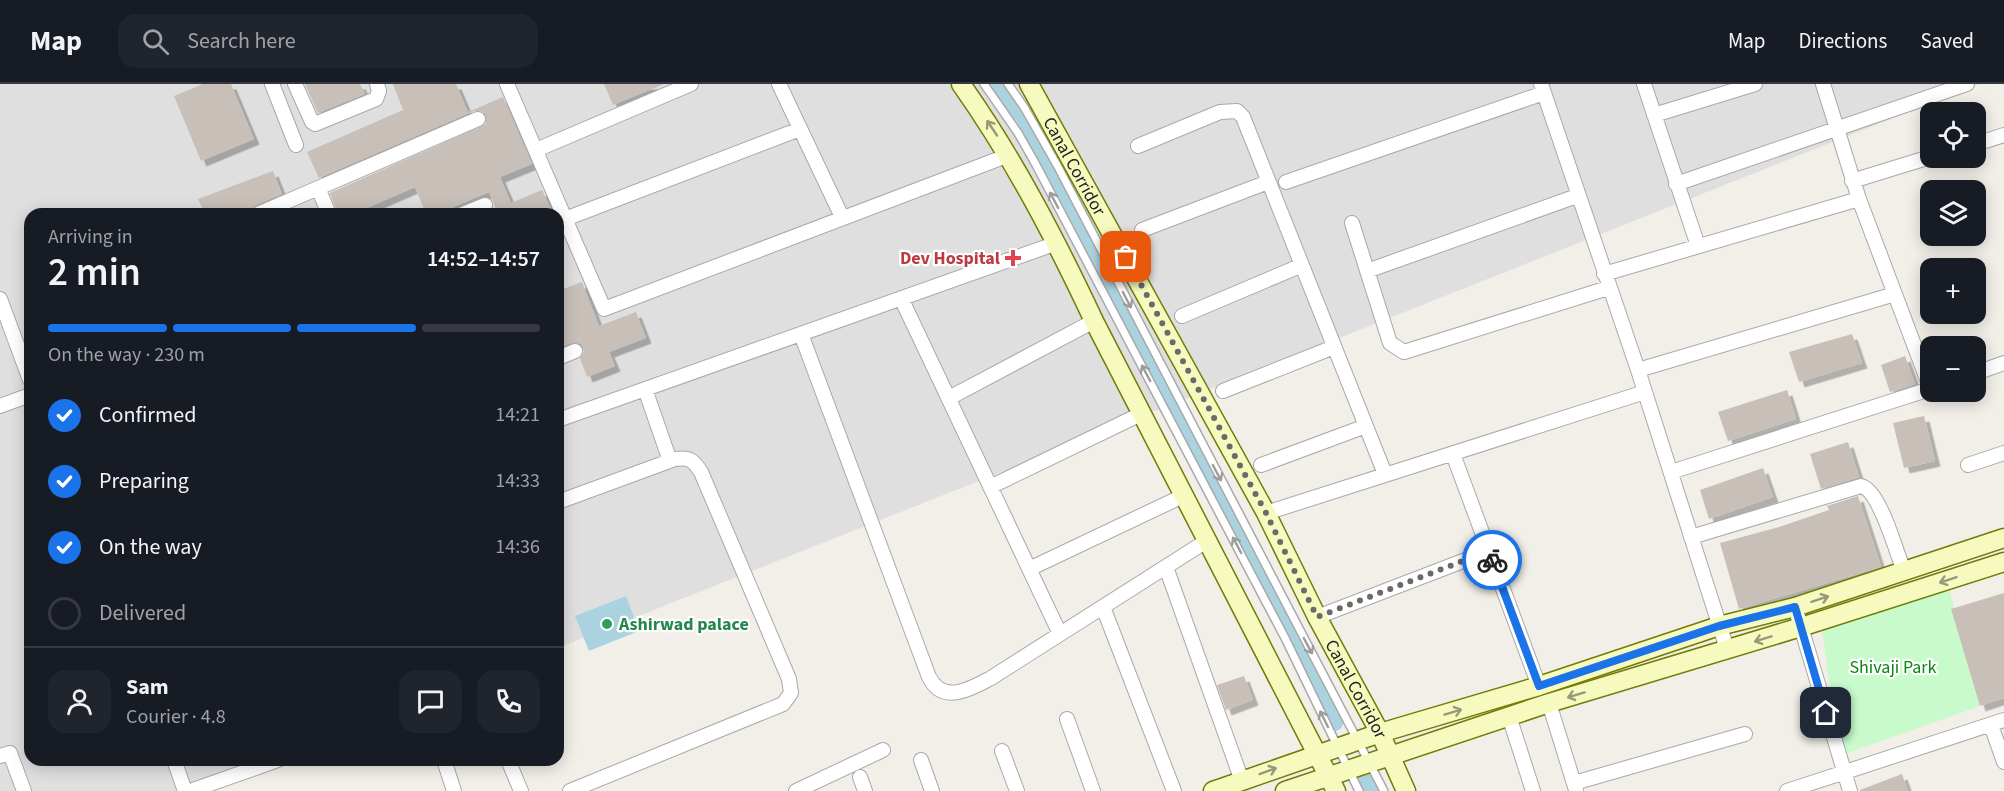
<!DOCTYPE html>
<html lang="en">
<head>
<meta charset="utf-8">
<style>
	body { margin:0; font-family:"Source Sans 3",sans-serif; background:#20242c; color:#f1f3f6; height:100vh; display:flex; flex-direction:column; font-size:22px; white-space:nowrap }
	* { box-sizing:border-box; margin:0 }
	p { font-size:20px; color:#9ea1a6 }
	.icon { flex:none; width:33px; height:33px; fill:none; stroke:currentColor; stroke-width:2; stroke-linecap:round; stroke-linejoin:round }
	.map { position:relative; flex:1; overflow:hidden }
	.panel { position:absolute; left:24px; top:124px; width:540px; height:558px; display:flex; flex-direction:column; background:#171b24; border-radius:18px; box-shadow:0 3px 15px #0003 }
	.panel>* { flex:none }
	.fabs { position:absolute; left:1920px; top:18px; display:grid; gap:12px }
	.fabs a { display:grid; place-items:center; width:66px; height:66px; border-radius:12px; background:#171b24; box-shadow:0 3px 15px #0003; font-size:30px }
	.pin { position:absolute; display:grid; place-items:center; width:51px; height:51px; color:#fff; margin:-26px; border-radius:12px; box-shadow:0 3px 9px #0006 }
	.courier { position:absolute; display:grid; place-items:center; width:60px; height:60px; margin:-30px; border:4px solid #1a73e8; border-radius:50%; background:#fff; color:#222; box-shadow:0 2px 8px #0007 }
	.overview em { font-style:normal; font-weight:600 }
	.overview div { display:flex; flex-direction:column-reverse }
	.overview { display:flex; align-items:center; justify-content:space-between; height:102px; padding:0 24px }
	h1 { font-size:39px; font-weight:600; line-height:45px }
	.bar { display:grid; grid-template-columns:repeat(4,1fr); gap:9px 6px; align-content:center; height:72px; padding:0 24px }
	.bar i { height:8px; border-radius:4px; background:#363941 }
	.bar .on { background:#1a73e8 }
	.bar p { grid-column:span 4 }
	.line { display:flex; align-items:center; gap:15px; padding:0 24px; border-top:2px solid #363941 }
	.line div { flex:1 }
	.round { display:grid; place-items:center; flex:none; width:63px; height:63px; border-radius:18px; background:#20242c }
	ol { padding:0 24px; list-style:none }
	li { display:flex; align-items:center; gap:18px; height:66px }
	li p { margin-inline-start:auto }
	li .icon { padding:6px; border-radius:50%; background:#1a73e8; color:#fff; stroke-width:4 }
	li:last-child { color:#9ea1a6 }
	li i { width:33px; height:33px; border:3px solid #363941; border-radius:50% }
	header { display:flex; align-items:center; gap:36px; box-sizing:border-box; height:84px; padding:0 30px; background:#171b24; border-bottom:2px solid #363941 }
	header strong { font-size:28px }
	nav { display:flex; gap:33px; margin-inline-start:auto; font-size:21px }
	.search { width:420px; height:54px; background:#20242c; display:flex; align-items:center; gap:15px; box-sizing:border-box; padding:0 21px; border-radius:18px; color:#9ea1a6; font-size:22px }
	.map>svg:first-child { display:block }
</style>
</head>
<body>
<header>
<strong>Map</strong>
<div class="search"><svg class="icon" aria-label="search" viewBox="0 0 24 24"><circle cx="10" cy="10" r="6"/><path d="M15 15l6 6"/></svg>Search here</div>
<nav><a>Map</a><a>Directions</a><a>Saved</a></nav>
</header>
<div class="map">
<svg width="2004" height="707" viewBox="0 0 2004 707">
	<defs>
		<filter id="shadow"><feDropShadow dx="5.5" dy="5.5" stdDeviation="0" flood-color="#0004"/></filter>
	</defs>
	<rect width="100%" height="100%" fill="#f2efe9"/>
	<path fill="#e0dfdf" d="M 0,0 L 1979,0 L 558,564 L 558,130 L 30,130 L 30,676 L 275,677 L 198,707 L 0,707 Z"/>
	<path fill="#c8facc" d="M 1947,496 L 1980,622 L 1839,672 L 1821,537 Z"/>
	<path fill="#aad3df" d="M 626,512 L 639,547 L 589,567 L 575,532 Z"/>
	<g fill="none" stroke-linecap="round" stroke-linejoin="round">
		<path stroke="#aad3df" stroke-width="16" d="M 997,0 L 1024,34 L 1335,639
			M 1364,695 L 1370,707"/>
	</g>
	<path fill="#c7bfb8" filter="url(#shadow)" d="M 203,0 L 231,0 L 254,55 L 201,77 L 174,12 Z
		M 305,0 L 360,0 L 365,10 L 318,29 Z
		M 393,0 L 456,0 L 468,28 L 503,13 L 532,80 L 500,93 L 511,119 L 542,106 L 553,130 L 486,130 L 496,125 L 489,108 L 453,123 L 454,130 L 426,130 L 415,103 L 353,130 L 338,130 L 330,109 L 486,40 L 484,28 L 474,27 L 319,94 L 307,68 L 403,26 Z
		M 604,0 L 664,0 L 613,21 Z
		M 273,87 L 282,110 L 254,122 L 249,130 L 205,130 L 198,115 Z
		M 582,198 L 599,242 L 636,228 L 646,254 L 609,268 L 615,282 L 587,293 L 580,274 L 584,268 L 581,260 L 572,259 L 558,264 L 558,207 Z
		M 1852,250 L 1862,279 L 1799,298 L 1789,268 Z
		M 1905,272 L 1915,300 L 1890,308 L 1881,281 Z
		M 1787,306 L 1796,335 L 1728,357 L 1718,328 Z
		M 1924,332 L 1935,377 L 1904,384 L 1893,339 Z
		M 1848,358 L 1859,393 L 1821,405 L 1810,370 Z
		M 1763,384 L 1773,413 L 1709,435 L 1700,406 Z
		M 1858,412 L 1881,483 L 1739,525 L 1720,459 L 1779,443 L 1829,426 L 1827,422 Z
		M 2004,509 L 2004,614 L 1980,622 L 1951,525 Z
		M 1244,592 L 1253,616 L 1226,626 L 1217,601 Z
		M 1902,690 L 1908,707 L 1860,707 L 1860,706 Z"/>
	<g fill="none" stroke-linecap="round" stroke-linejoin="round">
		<g stroke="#a9a9a9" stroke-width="10">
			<path id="lane" d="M 984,0 L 1018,49 L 1035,79 L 1286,556 L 1359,707
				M 1008,0 L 1024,23 L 1057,81 L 1384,707"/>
		</g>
		<g stroke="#a9a9a9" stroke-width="16">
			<path id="street" d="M 272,0 L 296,61
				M 295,0 L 312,38 L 315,40 L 376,15 L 379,7 L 377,0
				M 507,0 L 604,225 L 1009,71
				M 779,0 L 842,133
				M 1541,0 L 1638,286 L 1727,565
				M 1644,0 L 1698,162
				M 1823,0 L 1859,115 L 1930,303
				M 1654,31 L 1755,0
				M 1976,60 L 2004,51
				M 1138,62 L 1220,28 L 1237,27 L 1243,33 L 1385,390
				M 536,66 L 691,0
				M 1852,97 L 1930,73
				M 1286,98 L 1544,9
				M 1676,100 L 1967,0
				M 318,104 L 329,130
				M 258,130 L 478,35
				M 463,130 L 485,121
				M 565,135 L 800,45
				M 1352,139 L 1390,259 L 1404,268 L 1608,204
				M 1142,146 L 1268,98
				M 1367,187 L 1577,112
				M 1604,190 L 1859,115
				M 901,214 L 1060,550
				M 0,215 L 30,296
				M 1182,232 L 1300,182
				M 801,250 L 929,593 C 943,621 970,605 991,594 L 1208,456
				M 558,274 L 575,267
				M 1638,286 L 1895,210
				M 1976,289 L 2004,279
				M 645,305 L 670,377
				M 1223,307 L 1334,263
				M 949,314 L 1094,237
				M 0,322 L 30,311
				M 558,336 L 1057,159
				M 1453,370 L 1539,602
				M 1261,381 L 1366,342
				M 1968,381 L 2004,369
				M 1671,388 L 1930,305
				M 990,403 L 1143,329
				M 558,418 L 675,375 C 690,373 693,376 701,388 L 789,595 L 791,609 L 783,620 L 570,707
				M 1266,429 L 1645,308
				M 1691,453 L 1861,402 C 1880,406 1896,468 1904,487
				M 1166,483 L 1242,697
				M 1029,485 L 1185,411
				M 1103,523 L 1174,707
				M 1317,533 L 1489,467
				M 1798,533 L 1850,707
				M 1549,619 L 1576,706
				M 1509,632 L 1533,707
				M 1067,635 L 1093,707
				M 1991,641 L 2004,678
				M 1002,667 L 1017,707
				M 0,672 L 10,669 L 24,707
				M 174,676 L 185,707
				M 444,676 L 454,707
				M 508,676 L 521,707
				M 921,676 L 932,707
				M 860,693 L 865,707
				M 1574,699 L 1745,650
				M 190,707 L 278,676
				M 796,707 L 883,666
				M 1787,707 L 2004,636"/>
		</g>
		<g stroke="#707d05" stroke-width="21">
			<g id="secondary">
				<path d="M 961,0 C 1014,75 1055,154 1094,237 L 1336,707"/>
				<path id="s1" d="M 1029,0 L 1266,429 L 1317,533 L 1380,649 L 1406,707"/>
				<path d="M 1213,707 L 1380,649 L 1539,602 L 1719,542 L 1795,523 L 2004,454"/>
				<path d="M 1285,707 L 1549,619 L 1801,543 L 2004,478"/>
			</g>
		</g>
		<use href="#lane" stroke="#fff" stroke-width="7"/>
		<use href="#street" stroke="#fff" stroke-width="14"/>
		<use href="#secondary" stroke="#f7fabf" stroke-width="18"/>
	</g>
	<defs><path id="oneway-shaft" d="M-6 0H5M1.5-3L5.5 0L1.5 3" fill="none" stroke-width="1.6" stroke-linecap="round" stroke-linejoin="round" transform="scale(1.5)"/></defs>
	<g stroke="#979978">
		<use href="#oneway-shaft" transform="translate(992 44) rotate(-124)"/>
		<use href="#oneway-shaft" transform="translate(1948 496) rotate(162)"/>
		<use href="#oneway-shaft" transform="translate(1820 515) rotate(-18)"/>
		<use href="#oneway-shaft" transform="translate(1763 555) rotate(163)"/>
		<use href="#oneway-shaft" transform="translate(1576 611) rotate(163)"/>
		<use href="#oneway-shaft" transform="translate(1453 628) rotate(-17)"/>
		<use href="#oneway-shaft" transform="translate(1268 687) rotate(-20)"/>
	</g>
	<g stroke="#9c9c9c">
		<use href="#oneway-shaft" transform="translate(1054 116) rotate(-118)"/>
		<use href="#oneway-shaft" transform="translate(1127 216) rotate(63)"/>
		<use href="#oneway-shaft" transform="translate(1146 289) rotate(-118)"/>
		<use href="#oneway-shaft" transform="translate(1217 389) rotate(62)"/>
		<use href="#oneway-shaft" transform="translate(1237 461) rotate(-118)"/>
		<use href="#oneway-shaft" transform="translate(1308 562) rotate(62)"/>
		<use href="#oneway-shaft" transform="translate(1324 635) rotate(-116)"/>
	</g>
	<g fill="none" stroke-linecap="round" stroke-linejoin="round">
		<path stroke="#6b6a68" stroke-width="6" stroke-dasharray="0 10.8" d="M 1126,173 L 1266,429 L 1317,533 L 1489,467 L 1492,476"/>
		<path stroke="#1a73e8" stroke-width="8" d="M 1492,476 L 1539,602 L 1719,542 L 1795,523 L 1826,629"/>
	</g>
	<path fill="#e0444e" stroke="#fff" stroke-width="2" d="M1010 165h6v6h6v6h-6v6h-6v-6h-6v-6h6z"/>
	<circle fill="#2e9e5b" stroke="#fff" stroke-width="2" cx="607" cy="540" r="6"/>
	<g text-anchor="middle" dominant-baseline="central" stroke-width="4.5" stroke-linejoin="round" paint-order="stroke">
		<g font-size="18" fill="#222" stroke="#fff">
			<text stroke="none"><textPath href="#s1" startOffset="94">Canal Corridor</textPath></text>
			<text stroke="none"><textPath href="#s1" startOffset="688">Canal Corridor</textPath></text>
		</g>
		<g font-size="18" font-weight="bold" fill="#be3a42" stroke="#fff" text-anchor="end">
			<text x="1000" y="174">Dev Hospital</text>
		</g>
		<g font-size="18" font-weight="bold" fill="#27864d" stroke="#fff" text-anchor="start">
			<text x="619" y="540">Ashirwad palace</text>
		</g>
		<g font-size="18" fill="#0c8416" stroke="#fff">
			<text x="1893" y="583">Shivaji Park</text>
		</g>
	</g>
</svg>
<div class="fabs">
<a><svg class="icon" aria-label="locate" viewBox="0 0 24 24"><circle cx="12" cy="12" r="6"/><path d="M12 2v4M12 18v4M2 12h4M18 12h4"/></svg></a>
<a><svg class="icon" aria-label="layers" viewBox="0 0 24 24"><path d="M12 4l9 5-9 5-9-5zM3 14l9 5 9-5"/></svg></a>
<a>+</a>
<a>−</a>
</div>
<div class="pin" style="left:1126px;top:173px;background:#ea580c"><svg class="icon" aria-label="bag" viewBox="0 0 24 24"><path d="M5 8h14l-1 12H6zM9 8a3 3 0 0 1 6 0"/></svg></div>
<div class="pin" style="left:1826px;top:629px;background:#1f2937"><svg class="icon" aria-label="home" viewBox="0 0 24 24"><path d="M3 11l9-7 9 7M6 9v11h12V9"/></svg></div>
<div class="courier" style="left:1492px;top:476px"><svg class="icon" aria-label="bike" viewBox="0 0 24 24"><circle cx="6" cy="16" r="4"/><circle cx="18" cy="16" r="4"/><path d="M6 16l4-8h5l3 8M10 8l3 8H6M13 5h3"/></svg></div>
<section class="panel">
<div class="overview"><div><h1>2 min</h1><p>Arriving in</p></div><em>14:52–14:57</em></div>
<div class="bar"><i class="on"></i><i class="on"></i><i class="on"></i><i></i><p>On the way · 230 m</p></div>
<ol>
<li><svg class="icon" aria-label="check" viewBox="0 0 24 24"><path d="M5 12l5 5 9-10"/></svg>Confirmed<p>14:21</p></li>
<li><svg class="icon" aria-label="check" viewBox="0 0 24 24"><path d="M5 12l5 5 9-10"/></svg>Preparing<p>14:33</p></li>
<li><svg class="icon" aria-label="check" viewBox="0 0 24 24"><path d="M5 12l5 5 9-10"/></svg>On the way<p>14:36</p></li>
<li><i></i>Delivered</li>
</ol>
<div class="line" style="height:108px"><a class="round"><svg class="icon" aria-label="person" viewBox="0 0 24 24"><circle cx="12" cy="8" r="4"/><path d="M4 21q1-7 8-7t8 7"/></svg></a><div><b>Sam</b><p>Courier · 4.8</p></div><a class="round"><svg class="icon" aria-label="chat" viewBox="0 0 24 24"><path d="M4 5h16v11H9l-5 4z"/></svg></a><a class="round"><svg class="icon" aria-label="phone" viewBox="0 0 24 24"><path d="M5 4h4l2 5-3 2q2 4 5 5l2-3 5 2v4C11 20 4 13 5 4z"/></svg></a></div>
</section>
</div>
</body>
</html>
